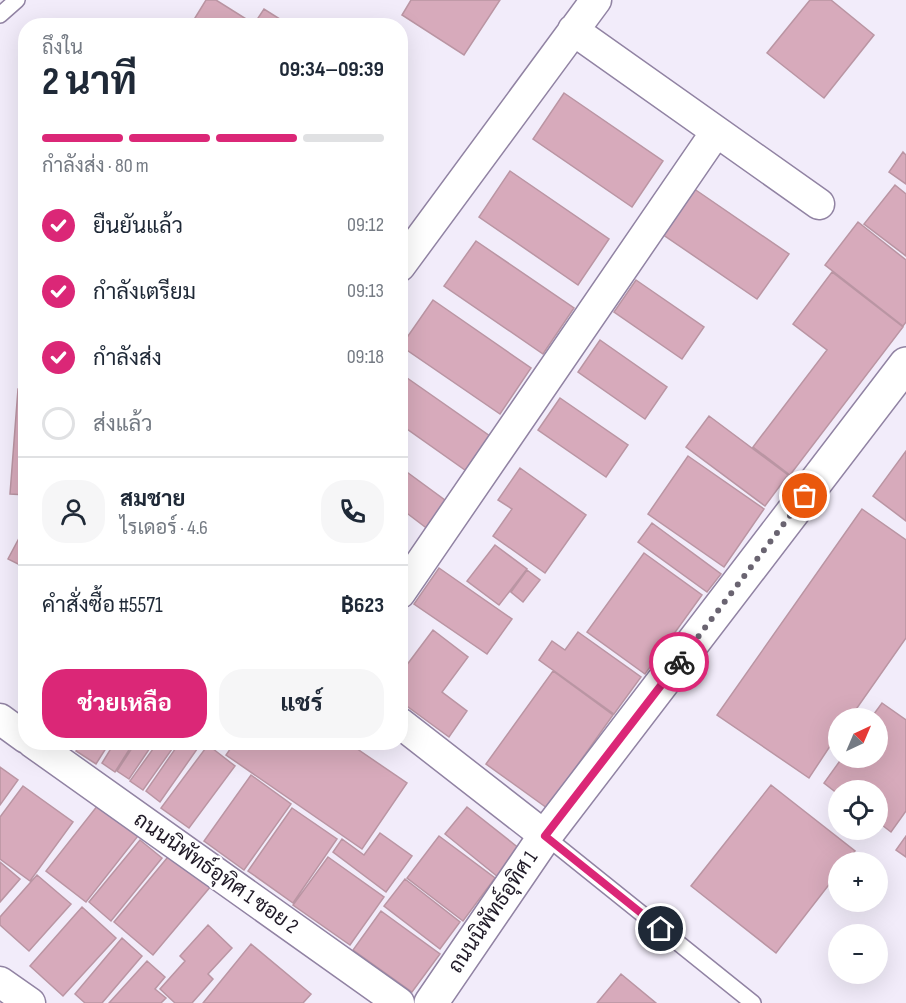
<!DOCTYPE html>
<html lang="th">
<head>
<meta charset="utf-8">
<style>
	body { margin:0; font-family:"Sofia Sans Condensed",Sarabun,sans-serif; background:#f6f6f7; color:#1f2937; height:100vh; display:flex; flex-direction:column; font-size:22px; white-space:nowrap }
	* { box-sizing:border-box; margin:0 }
	p { font-size:20px; color:#747a83 }
	.icon { flex:none; width:33px; height:33px; fill:none; stroke:currentColor; stroke-width:2; stroke-linecap:round; stroke-linejoin:round }
	.map { position:relative; flex:1; overflow:hidden }
	.details { position:absolute; left:18px; top:18px; width:390px; height:732px; display:flex; flex-direction:column; background:#fff; border-radius:24px; box-shadow:0 6px 24px #0002 }
	.details>* { flex:none }
	.needle { width:39px; rotate:44deg }
	.buttons { position:absolute; left:828px; top:708px; display:grid; gap:12px }
	.buttons a { display:grid; place-items:center; width:60px; height:60px; border-radius:50%; background:#fff; box-shadow:0 6px 24px #0002; font-size:30px }
	.pin { position:absolute; display:grid; place-items:center; width:51px; height:51px; color:#fff; margin:-26px; border:3px solid #fff; border-radius:50%; box-shadow:0 2px 6px #0007 }
	.courier { position:absolute; display:grid; place-items:center; width:60px; height:60px; margin:-30px; border:4px solid #db2777; border-radius:50%; background:#fff; color:#222; box-shadow:0 2px 8px #0007 }
	.head em { font-style:normal; font-weight:700 }
	.head div { display:flex; flex-direction:column-reverse }
	.head { display:flex; align-items:center; justify-content:space-between; height:102px; padding:0 24px }
	h1 { font-size:39px; font-weight:700; line-height:45px }
	.bar { display:grid; grid-template-columns:repeat(4,1fr); gap:9px 6px; align-content:center; height:72px; padding:0 24px }
	.bar i { height:8px; border-radius:4px; background:#e0e1e3 }
	.bar .selected { background:#db2777 }
	.bar p { grid-column:span 4 }
	.line { display:flex; align-items:center; gap:15px; padding:0 24px; border-top:2px solid #e0e1e3 }
	.line div { flex:1 }
	.round { display:grid; place-items:center; flex:none; width:63px; height:63px; border-radius:24px; background:#f6f6f7 }
	ol { padding:0 24px; list-style:none }
	li { display:flex; align-items:center; gap:18px; height:66px }
	li p { margin-inline-start:auto }
	li .icon { padding:6px; border-radius:50%; background:#db2777; color:#fff; stroke-width:4 }
	li:last-child { color:#747a83 }
	li i { width:33px; height:33px; border:3px solid #e0e1e3; border-radius:50% }
	.cta { display:flex; gap:12px; margin-top:auto; padding:12px 24px }
	.cta a { flex:1; height:69px; border-radius:24px; background:#db2777; color:#fff; font-size:24px; font-weight:700; line-height:69px; text-align:center }
	.cta a+a { background:#f6f6f7; color:#1f2937 }
	.map>svg:first-child { display:block }
</style>
</head>
<body>
<div class="map">
<svg width="906" height="1003" viewBox="0 0 906 1003">
	<rect width="100%" height="100%" fill="#f2ecfa"/>
	<path fill="#d7aabb" stroke="#ba95a3" stroke-width="1.5" d="M 206,0 L 216,0 L 254,24 L 264,9 L 291,26 L 190,26 Z
		M 411,0 L 500,0 L 464,55 L 402,15 Z
		M 810,0 L 831,0 L 874,35 L 824,98 L 767,53 Z
		M 564,93 L 663,161 L 632,207 L 533,139 Z
		M 903,152 L 906,155 L 906,184 L 889,172 Z
		M 510,171 L 609,239 L 578,285 L 479,217 Z
		M 895,185 L 906,194 L 906,256 L 864,224 Z
		M 690,186 L 789,254 L 757,299 L 659,232 Z
		M 858,222 L 906,260 L 906,322 L 903,326 L 825,265 Z
		M 476,241 L 574,308 L 543,354 L 444,286 Z
		M 832,272 L 903,327 L 790,475 L 753,447 L 827,350 L 793,324 Z
		M 636,280 L 704,327 L 682,359 L 614,312 Z
		M 433,300 L 531,368 L 500,414 L 401,346 Z
		M 600,340 L 667,387 L 645,419 L 578,372 Z
		M 400,373 L 497,441 L 472,475 L 400,424 Z
		M 18,389 L 26,390 L 26,495 L 10,494 Z
		M 560,398 L 628,445 L 606,477 L 538,430 Z
		M 709,416 L 788,475 L 765,506 L 686,447 Z
		M 906,451 L 906,521 L 873,496 Z
		M 688,456 L 764,509 L 724,567 L 648,514 Z
		M 400,467 L 453,506 L 433,533 L 400,508 Z
		M 520,468 L 586,515 L 545,573 L 493,536 L 512,509 L 498,500 Z
		M 862,509 L 906,540 L 906,638 L 850,718 L 838,718 L 838,734 L 809,778 L 717,715 Z
		M 652,523 L 721,574 L 707,592 L 638,542 Z
		M 26,525 L 26,568 L 8,559 Z
		M 495,545 L 527,569 L 499,605 L 467,581 Z
		M 644,553 L 702,595 L 645,674 L 587,632 Z
		M 439,568 L 512,619 L 487,654 L 414,604 Z
		M 527,570 L 540,580 L 523,602 L 511,592 Z
		M 433,630 L 468,657 L 442,692 L 467,711 L 449,737 L 400,701 L 400,669 L 403,670 Z
		M 578,632 L 641,677 L 614,714 L 539,660 L 552,641 L 565,650 Z
		M 553,671 L 613,715 L 547,808 L 486,764 Z
		M 882,703 L 906,720 L 906,811 L 891,832 L 878,822 L 878,790 L 838,790 L 838,794 L 824,783 L 842,758 L 878,758 L 878,718 L 871,718 Z
		M 82,742 L 110,742 L 96,764 L 76,751 Z
		M 115,742 L 134,742 L 115,772 L 102,763 Z
		M 136,742 L 154,742 L 129,779 L 117,771 Z
		M 158,742 L 177,742 L 143,790 L 130,781 Z
		M 180,742 L 202,742 L 160,802 L 146,791 Z
		M 235,742 L 347,742 L 407,783 L 362,849 L 226,755 Z
		M 208,745 L 235,766 L 189,828 L 161,808 Z
		M 0,767 L 18,780 L 0,805 Z
		M 251,775 L 291,804 L 244,870 L 204,841 Z
		M 771,785 L 855,851 L 847,862 L 838,862 L 838,873 L 776,953 L 691,886 Z
		M 23,786 L 73,822 L 30,881 L 0,859 L 0,817 Z
		M 98,805 L 138,836 L 86,902 L 46,871 Z
		M 467,807 L 520,849 L 498,877 L 445,834 Z
		M 292,808 L 337,839 L 293,903 L 248,871 Z
		M 380,833 L 412,856 L 386,892 L 333,852 L 342,839 L 364,855 Z
		M 439,836 L 495,878 L 463,921 L 407,878 Z
		M 906,836 L 906,857 L 896,850 Z
		M 140,840 L 162,858 L 111,921 L 89,902 Z
		M 172,852 L 211,886 L 153,955 L 114,922 Z
		M 328,857 L 384,897 L 350,945 L 293,905 Z
		M 0,862 L 20,879 L 0,902 Z
		M 37,875 L 71,904 L 29,951 L 0,925 L 0,917 Z
		M 405,879 L 460,922 L 440,949 L 384,906 Z
		M 82,907 L 116,938 L 63,996 L 30,966 Z
		M 381,911 L 440,954 L 412,992 L 353,950 Z
		M 208,925 L 232,948 L 208,974 L 213,979 L 192,1003 L 175,1003 L 160,989 L 185,961 L 180,956 Z
		M 122,938 L 142,956 L 102,1003 L 85,1003 L 75,994 Z
		M 251,944 L 311,994 L 303,1003 L 203,1003 Z
		M 147,961 L 165,977 L 155,989 L 166,998 L 161,1003 L 109,1003 Z
		M 621,974 L 656,1003 L 597,1003 Z"/>
	<g fill="none" stroke-linecap="round" stroke-linejoin="round">
		<g stroke="#9183a3" stroke-width="18">
			<path id="service" d="M 0,15 L 17,0
				M 545,836 L 753,1003"/>
		</g>
		<g stroke="#9183a3" stroke-width="33">
			<path id="minor" d="M 573,30 L 819,204
				M 400,266 L 596,0
				M 400,593 L 716,132
				M 0,719 L 26,738
				M 400,723 L 545,836
				M 32,742 L 399,1003
				M 0,982 L 30,1003"/>
		</g>
		<g stroke="#9183a3" stroke-width="36">
			<path id="tertiary" d="M 431,1003 L 545,836 L 906,364"/>
		</g>
		<use href="#service" stroke="#fff" stroke-width="15"/>
		<use href="#minor" stroke="#fff" stroke-width="30"/>
		<use href="#tertiary" stroke="#fff" stroke-width="33"/>
	</g>
	<g fill="none" stroke-linecap="round" stroke-linejoin="round">
		<path stroke="#6a6471" stroke-width="6" stroke-dasharray="0 10.8" d="M 679,662 L 805,496"/>
		<path stroke="#db2777" stroke-width="8" d="M 661,929 L 545,836 L 679,662"/>
	</g>
	<g text-anchor="middle" dominant-baseline="central" stroke-width="4.5" stroke-linejoin="round" paint-order="stroke">
		<g font-size="21" fill="#201a27" stroke="#fff">
			<text transform="translate(216 873) rotate(35)">ถนนนิพัทธ์อุทิศ 1 ซอย 2</text>
			<text transform="translate(493 912) rotate(-56)">ถนนนิพัทธ์อุทิศ 1</text>
		</g>
	</g>
</svg>
<div class="buttons">
<a><svg class="needle" viewBox="-14 -14 28 28"><path d="M0-13l5 13h-10z" fill="#e53935"/><path d="M0 13l5-13h-10z" fill="#747a83"/></svg></a>
<a><svg class="icon" aria-label="locate" viewBox="0 0 24 24"><circle cx="12" cy="12" r="6"/><path d="M12 2v4M12 18v4M2 12h4M18 12h4"/></svg></a>
<a>+</a>
<a>−</a>
</div>
<div class="pin" style="left:805px;top:496px;background:#ea580c"><svg class="icon" aria-label="bag" viewBox="0 0 24 24"><path d="M5 8h14l-1 12H6zM9 8a3 3 0 0 1 6 0"/></svg></div>
<div class="pin" style="left:661px;top:929px;background:#1f2937"><svg class="icon" aria-label="home" viewBox="0 0 24 24"><path d="M3 11l9-7 9 7M6 9v11h12V9"/></svg></div>
<div class="courier" style="left:679px;top:662px"><svg class="icon" aria-label="bike" viewBox="0 0 24 24"><circle cx="6" cy="16" r="4"/><circle cx="18" cy="16" r="4"/><path d="M6 16l4-8h5l3 8M10 8l3 8H6M13 5h3"/></svg></div>
<section class="details">
<div class="head"><div><h1>2 นาที</h1><p>ถึงใน</p></div><em>09:34–09:39</em></div>
<div class="bar"><i class="selected"></i><i class="selected"></i><i class="selected"></i><i></i><p>กำลังส่ง · 80 m</p></div>
<ol>
<li><svg class="icon" aria-label="check" viewBox="0 0 24 24"><path d="M5 12l5 5 9-10"/></svg>ยืนยันแล้ว<p>09:12</p></li>
<li><svg class="icon" aria-label="check" viewBox="0 0 24 24"><path d="M5 12l5 5 9-10"/></svg>กำลังเตรียม<p>09:13</p></li>
<li><svg class="icon" aria-label="check" viewBox="0 0 24 24"><path d="M5 12l5 5 9-10"/></svg>กำลังส่ง<p>09:18</p></li>
<li><i></i>ส่งแล้ว</li>
</ol>
<div class="line" style="height:108px"><a class="round"><svg class="icon" aria-label="person" viewBox="0 0 24 24"><circle cx="12" cy="8" r="4"/><path d="M4 21q1-7 8-7t8 7"/></svg></a><div><b>สมชาย</b><p>ไรเดอร์ · 4.6</p></div><a class="round"><svg class="icon" aria-label="phone" viewBox="0 0 24 24"><path d="M5 4h4l2 5-3 2q2 4 5 5l2-3 5 2v4C11 20 4 13 5 4z"/></svg></a></div>
<div class="line" style="height:78px"><div>คำสั่งซื้อ #5571</div><b>฿623</b></div>
<div class="cta"><a>ช่วยเหลือ</a><a>แชร์</a></div>
</section>
</div>
</body>
</html>
